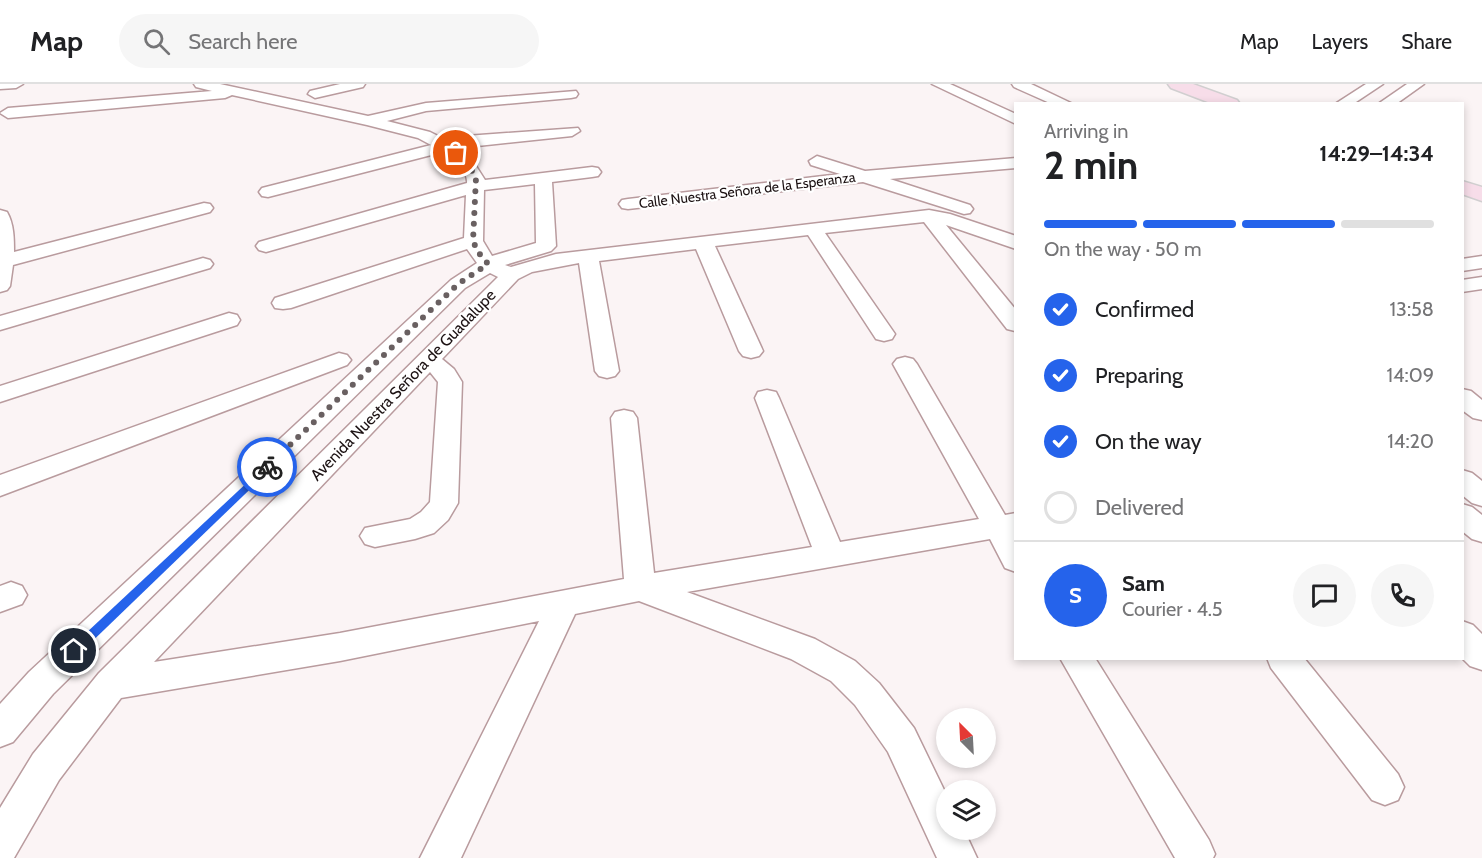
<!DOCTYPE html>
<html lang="en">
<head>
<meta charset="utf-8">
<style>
	body { margin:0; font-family:Cabin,sans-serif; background:#f6f6f6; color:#202124; height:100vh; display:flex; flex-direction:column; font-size:22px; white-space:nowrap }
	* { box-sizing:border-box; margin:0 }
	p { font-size:20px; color:#757577 }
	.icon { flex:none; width:33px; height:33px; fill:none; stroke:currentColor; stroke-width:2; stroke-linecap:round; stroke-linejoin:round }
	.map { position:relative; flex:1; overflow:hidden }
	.panel { position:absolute; left:1014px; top:18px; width:450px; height:558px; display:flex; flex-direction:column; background:#fff; border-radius:0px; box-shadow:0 3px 9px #0003 }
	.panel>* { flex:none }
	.needle { width:39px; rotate:336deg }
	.fabs { position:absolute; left:936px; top:624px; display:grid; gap:12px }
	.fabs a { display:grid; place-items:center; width:60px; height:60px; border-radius:50%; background:#fff; box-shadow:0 3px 9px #0003; font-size:30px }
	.pin { position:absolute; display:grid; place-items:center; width:51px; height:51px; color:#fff; margin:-26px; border:3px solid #fff; border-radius:50%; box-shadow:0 2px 6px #0007 }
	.courier { position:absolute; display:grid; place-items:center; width:60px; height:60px; margin:-30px; border:4px solid #2563eb; border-radius:50%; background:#fff; color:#222; box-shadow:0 2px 8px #0007 }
	.overview em { font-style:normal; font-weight:700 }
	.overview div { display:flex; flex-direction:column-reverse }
	.overview { display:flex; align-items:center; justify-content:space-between; height:102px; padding:0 30px }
	h1 { font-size:39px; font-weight:700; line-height:45px }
	.bar { display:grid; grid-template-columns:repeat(4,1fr); gap:9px 6px; align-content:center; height:72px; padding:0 30px }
	.bar i { height:8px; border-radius:4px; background:#e0e0e0 }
	.bar .active { background:#2563eb }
	.bar p { grid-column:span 4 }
	.line { display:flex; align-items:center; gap:15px; padding:0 30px; border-top:2px solid #e0e0e0 }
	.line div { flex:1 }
	.round { display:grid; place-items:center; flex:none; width:63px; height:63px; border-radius:32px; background:#f6f6f6 }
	ol { padding:0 30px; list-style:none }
	li { display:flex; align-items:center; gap:18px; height:66px }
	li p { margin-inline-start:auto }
	li .icon { padding:6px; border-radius:50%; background:#2563eb; color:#fff; stroke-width:4 }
	li:last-child { color:#757577 }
	li i { width:33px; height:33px; border:3px solid #e0e0e0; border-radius:50% }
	header { display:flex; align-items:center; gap:36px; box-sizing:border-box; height:84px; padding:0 30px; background:#fff; border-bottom:2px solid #e0e0e0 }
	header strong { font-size:28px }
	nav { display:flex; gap:33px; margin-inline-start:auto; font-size:21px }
	.search { width:420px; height:54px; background:#f6f6f6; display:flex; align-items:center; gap:15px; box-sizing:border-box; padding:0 21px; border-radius:33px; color:#757577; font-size:22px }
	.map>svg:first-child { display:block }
</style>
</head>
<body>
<header>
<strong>Map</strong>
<div class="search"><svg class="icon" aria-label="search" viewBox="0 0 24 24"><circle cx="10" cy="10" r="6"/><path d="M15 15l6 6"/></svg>Search here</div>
<nav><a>Map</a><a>Layers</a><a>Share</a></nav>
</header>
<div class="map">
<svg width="1482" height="774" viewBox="0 0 1482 774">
	<rect width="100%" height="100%" fill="#fbf4f5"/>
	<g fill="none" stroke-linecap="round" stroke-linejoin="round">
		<g stroke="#b99b9e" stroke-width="3">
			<path id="minor" d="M 0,0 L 23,0 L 16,4 L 0,5 Z
				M 194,0 L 220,0 L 368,32 L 426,19 L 576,7 L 578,10 L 576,13 L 571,14 L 426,27 L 387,37 L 430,48 L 448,57 L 466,52 L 578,44 L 580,47 L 572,52 L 459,64 L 469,71 L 485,96 L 592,83 L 598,84 L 601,88 L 598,92 L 592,93 L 552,98 L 556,162 L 551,167 L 505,181 L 511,183 L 556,170 L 929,126 L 950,130 L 1016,152 L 1016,165 L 946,141 L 1016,226 L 1015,247 L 1007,245 L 924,138 L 825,149 L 895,250 L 892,255 L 884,257 L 876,255 L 808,151 L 715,162 L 763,267 L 759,272 L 751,274 L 743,272 L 739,267 L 696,165 L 599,177 L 619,287 L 615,292 L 607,294 L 599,292 L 595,287 L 579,179 L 532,188 L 518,195 L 442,275 L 454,285 L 462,298 L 458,419 L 448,436 L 434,449 L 415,455 L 375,463 L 365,460 L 360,452 L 365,444 L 410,435 L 421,428 L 430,418 L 438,298 L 430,288 L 154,578 L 340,549 L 624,495 L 611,334 L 615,328 L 624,326 L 633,328 L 637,334 L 654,489 L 812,463 L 755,314 L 758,308 L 767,306 L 776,308 L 779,314 L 840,458 L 979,435 L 893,280 L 897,275 L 905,273 L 913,275 L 917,280 L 1005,431 L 1016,429 L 1016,488 L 1005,484 L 990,455 L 687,508 L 815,555 L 855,577 L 879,599 L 914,644 L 946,710 L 946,746 L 964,746 L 977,774 L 937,774 L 888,668 L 855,621 L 831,597 L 791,575 L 639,517 L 575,530 L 461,774 L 420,774 L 539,537 L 340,577 L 121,614 L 59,696 L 14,774 L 0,774 L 0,724 L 33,670 L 99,589 L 498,193 L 490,189 L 465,204 L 53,610 L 13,658 L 0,663 L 0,620 L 29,588 L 451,196 L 477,179 L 467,165 L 291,224 L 283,225 L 275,224 L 272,219 L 275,214 L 464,154 L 466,111 L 266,168 L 259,166 L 256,162 L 259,158 L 467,99 C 468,86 453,75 443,68 L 268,113 L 262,112 L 259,108 L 262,104 L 431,61 L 418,54 L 367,41 L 232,11 L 225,14 L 8,34 L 0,29 L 8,24 L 212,7 L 196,3 ZM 535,100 L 536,159 L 492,172 L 483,157 L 484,106 Z
				M 340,0 L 365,0 L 363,3 L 315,14 L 308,10 L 310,7 Z
				M 932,0 L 950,0 L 1016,30 L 1016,40 Z
				M 1012,0 L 1031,0 L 1073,20 L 1052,20 L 1014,3 Z
				M 1366,0 L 1383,0 L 1353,20 L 1335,20 Z
				M 1407,0 L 1424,0 L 1396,20 L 1378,20 Z
				M 817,72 L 865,87 L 1016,74 L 1016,84 L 890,95 L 970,121 L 973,125 L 970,129 L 964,130 L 863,98 L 628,125 L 622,124 L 619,120 L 622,116 L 628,115 L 840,90 L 811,81 L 809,77 Z
				M 204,119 L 210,120 L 213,124 L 210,128 L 13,181 L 10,202 L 7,206 L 0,208 L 0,126 L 7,128 C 14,140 14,155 14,168 Z
				M 1482,172 L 1482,184 L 1462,187 L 1462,175 Z
				M 203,174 L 210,176 L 213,180 L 210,184 L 0,246 L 0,232 Z
				M 1482,193 L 1482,205 L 1462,208 L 1462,196 Z
				M 229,229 L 237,231 L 240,236 L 237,241 L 0,318 L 0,302 Z
				M 339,269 L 347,271 L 351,276 L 347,281 L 0,412 L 0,391 Z
				M 1462,305 L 1471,307 L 1482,316 L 1482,336 L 1473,334 L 1462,326 Z
				M 1462,386 L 1472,389 L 1482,397 L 1482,422 L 1472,419 L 1462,411 Z
				M 1462,420 L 1472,423 L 1482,431 L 1482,458 L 1472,455 L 1462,447 Z
				M 11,498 L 22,502 L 27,511 L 22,520 L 0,528 L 0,502 Z
				M 1462,537 L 1473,541 L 1482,550 L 1482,586 L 1470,582 L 1462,574 Z
				M 1060,574 L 1095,574 L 1209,756 L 1215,770 L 1213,774 L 1175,774 Z
				M 1267,574 L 1304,574 L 1398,690 L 1404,703 L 1398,716 L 1385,721 L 1372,716 L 1271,584 Z"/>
		</g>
		<g stroke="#d1cfd0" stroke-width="3">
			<path id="major" d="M 1168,0 L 1193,0 L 1237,16 L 1240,20 L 1213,20 L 1171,4 Z
				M 1462,97 L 1482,103 L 1482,117 L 1462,110 Z"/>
		</g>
		<use href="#minor" fill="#fff" fill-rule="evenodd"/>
		<use href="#major" fill="#f7dde9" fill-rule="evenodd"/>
	</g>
	<path fill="#2563eb" d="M 267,380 L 270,381 L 270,386 L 78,571 L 70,571 L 70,564 Z"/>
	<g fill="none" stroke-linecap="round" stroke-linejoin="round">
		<path stroke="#696061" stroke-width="6" stroke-dasharray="0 10.8" d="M 267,383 L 458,200 L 488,180 L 478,168 L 473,157 L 476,94 L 469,82 L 456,69"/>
	</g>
	<g text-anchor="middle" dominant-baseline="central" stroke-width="4.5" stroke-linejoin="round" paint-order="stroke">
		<g font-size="14" fill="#1b1112" stroke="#fff">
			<text transform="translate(747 106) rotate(-7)">Calle Nuestra Señora de la Esperanza</text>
		</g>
		<g font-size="16" fill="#1b1112" stroke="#fff">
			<text transform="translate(403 301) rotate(-46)">Avenida Nuestra Señora de Guadalupe</text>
		</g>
	</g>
</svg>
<div class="fabs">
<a><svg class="needle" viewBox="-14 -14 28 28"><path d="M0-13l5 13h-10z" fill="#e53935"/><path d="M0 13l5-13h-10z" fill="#757577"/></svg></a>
<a><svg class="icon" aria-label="layers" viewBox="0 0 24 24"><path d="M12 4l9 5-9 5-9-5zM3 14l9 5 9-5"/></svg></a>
</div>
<div class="pin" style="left:456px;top:69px;background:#ea580c"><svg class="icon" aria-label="bag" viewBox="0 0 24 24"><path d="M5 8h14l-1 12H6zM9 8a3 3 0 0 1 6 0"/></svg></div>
<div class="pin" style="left:74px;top:567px;background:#1f2937"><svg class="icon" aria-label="home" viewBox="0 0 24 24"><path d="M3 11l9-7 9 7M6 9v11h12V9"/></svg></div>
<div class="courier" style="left:267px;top:383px"><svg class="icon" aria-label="bike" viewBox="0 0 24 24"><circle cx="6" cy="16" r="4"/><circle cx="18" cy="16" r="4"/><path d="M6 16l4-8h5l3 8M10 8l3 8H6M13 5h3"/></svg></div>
<section class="panel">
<div class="overview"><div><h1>2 min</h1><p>Arriving in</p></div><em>14:29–14:34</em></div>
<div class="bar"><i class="active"></i><i class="active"></i><i class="active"></i><i></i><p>On the way · 50 m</p></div>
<ol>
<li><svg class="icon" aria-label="check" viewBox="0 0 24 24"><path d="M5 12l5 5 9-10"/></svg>Confirmed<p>13:58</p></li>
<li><svg class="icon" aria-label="check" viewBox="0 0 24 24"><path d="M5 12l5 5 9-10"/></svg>Preparing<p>14:09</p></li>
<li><svg class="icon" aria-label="check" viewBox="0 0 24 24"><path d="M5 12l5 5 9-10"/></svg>On the way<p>14:20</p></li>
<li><i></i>Delivered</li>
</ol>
<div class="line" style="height:108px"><b class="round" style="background:#2563eb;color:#fff">S</b><div><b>Sam</b><p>Courier · 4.5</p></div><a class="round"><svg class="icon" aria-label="chat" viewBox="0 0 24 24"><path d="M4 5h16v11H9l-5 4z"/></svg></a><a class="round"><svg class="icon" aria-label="phone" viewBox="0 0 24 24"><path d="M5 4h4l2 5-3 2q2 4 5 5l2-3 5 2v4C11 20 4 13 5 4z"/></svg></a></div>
</section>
</div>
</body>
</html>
